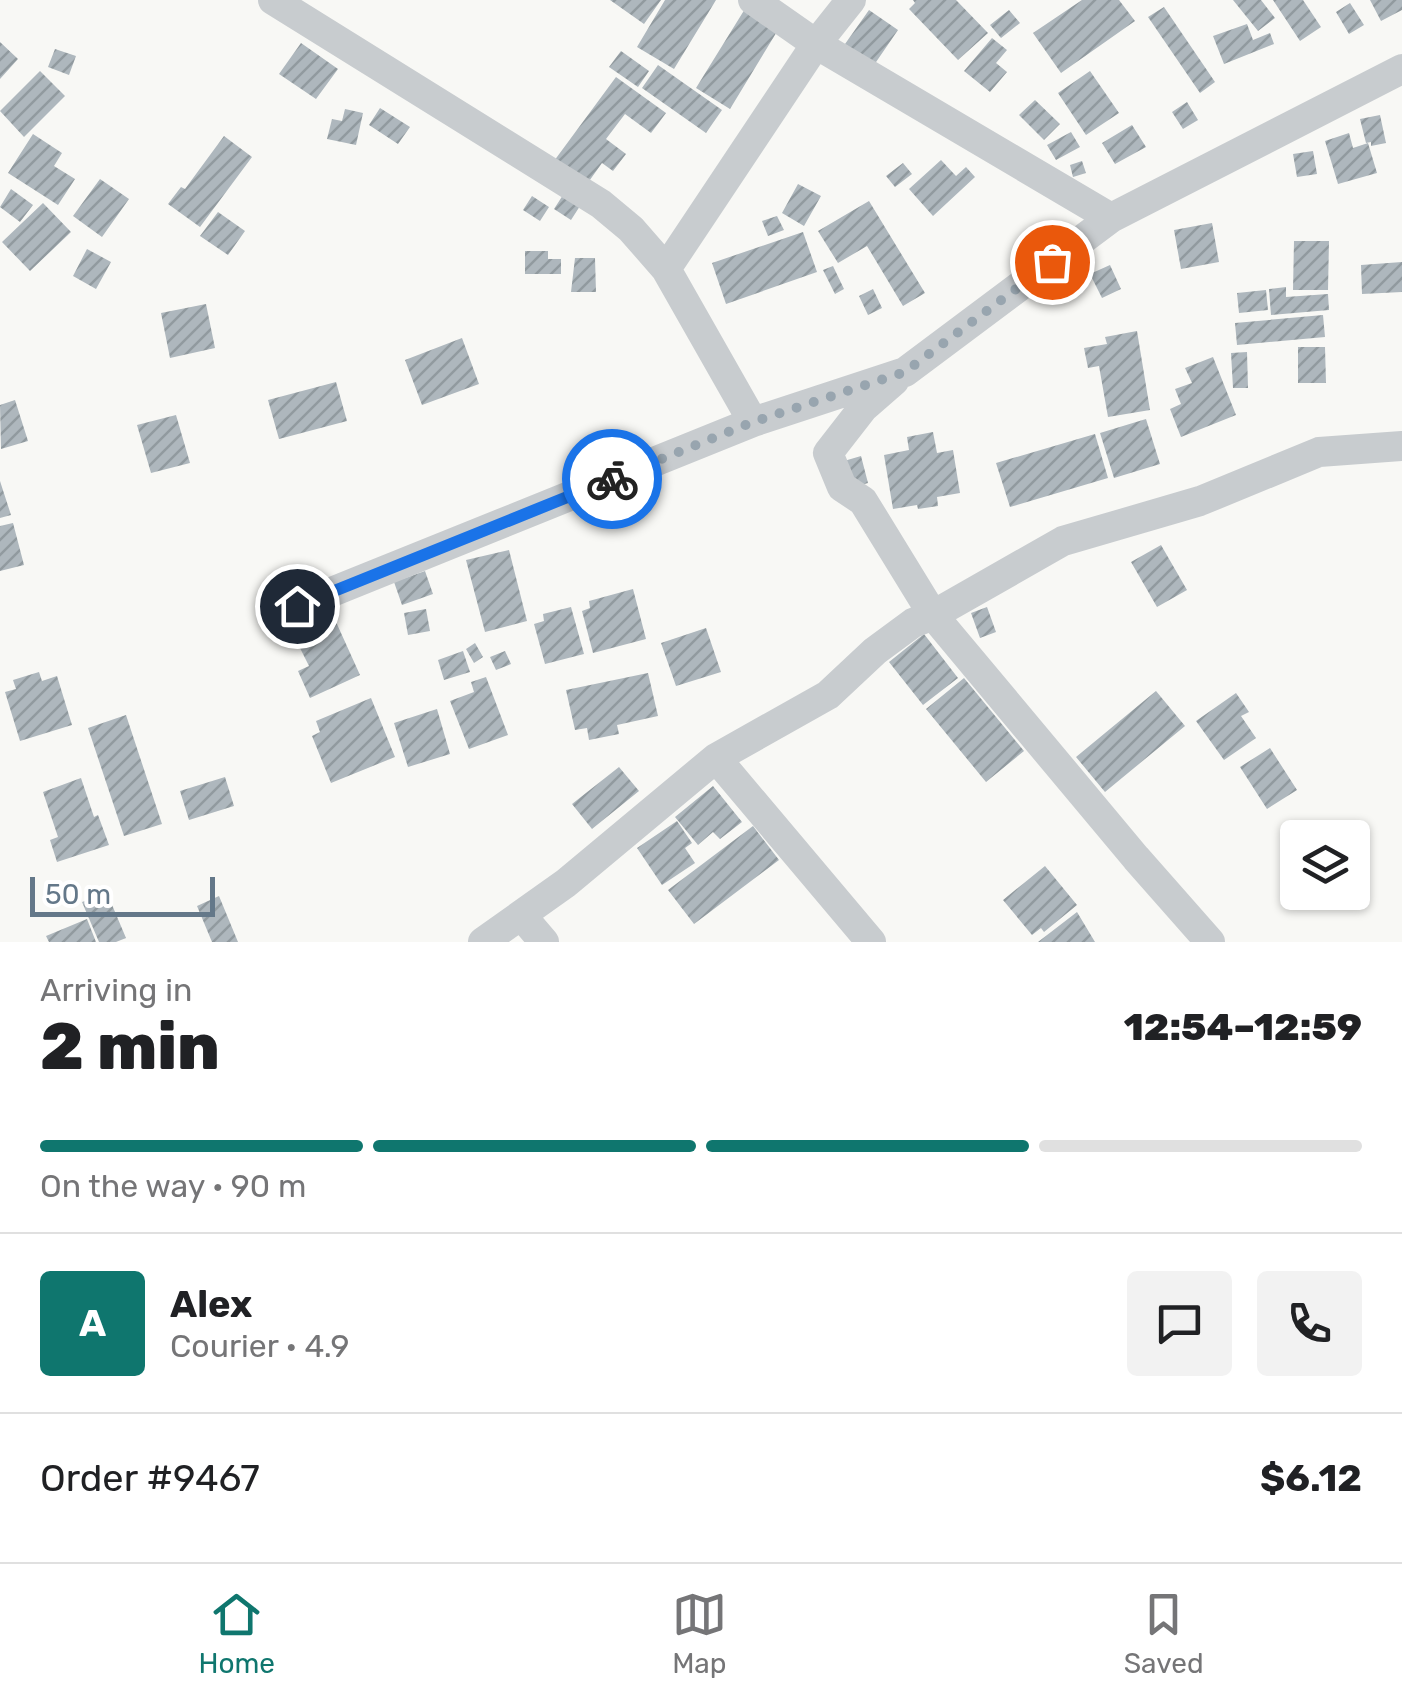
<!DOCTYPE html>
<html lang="en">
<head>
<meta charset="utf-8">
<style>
	body { margin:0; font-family:Rubik,sans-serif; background:#f2f2f2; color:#202124; height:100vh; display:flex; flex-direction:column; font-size:38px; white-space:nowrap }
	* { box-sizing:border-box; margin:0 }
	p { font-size:32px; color:#757577 }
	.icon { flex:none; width:55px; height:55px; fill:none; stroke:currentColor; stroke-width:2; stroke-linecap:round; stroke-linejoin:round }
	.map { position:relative; height:942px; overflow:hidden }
	.panel { display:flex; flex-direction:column; background:#fff; flex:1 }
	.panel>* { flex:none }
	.tools { position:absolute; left:1280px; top:820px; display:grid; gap:20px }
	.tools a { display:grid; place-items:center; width:90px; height:90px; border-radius:10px; background:#fff; box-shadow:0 2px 8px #0004; font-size:50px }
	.scale { position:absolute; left:30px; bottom:25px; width:185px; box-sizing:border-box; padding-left:10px; border:5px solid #647889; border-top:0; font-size:28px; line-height:35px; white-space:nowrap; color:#647889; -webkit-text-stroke:8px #fff; paint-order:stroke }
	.pin { position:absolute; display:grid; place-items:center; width:85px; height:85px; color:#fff; margin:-42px; border:5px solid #fff; border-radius:50%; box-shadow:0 2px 10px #0007 }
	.courier { position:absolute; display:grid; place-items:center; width:100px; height:100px; margin:-50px; border:8px solid #1a73e8; border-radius:50%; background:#fff; color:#222; box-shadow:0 2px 12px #0007 }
	.head em { font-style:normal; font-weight:800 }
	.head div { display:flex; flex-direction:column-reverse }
	.head { display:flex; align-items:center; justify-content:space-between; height:170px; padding:0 40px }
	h1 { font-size:65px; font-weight:800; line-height:75px }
	.bar { display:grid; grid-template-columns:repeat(4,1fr); gap:15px 10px; align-content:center; height:120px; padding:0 40px }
	.bar i { height:12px; border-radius:8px; background:#e0e0e0 }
	.bar .selected { background:#0f766e }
	.bar p { grid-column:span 4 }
	.line { display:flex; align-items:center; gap:25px; padding:0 40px; border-top:2px solid #e0e0e0 }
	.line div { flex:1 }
	.round { display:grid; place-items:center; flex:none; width:105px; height:105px; border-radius:10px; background:#f2f2f2 }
	.menu { display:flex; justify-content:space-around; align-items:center; height:140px; border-top:2px solid #e0e0e0; background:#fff; font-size:28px; color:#757577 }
	.menu a { display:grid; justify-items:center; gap:5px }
	.menu .selected { color:#0f766e }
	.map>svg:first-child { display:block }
</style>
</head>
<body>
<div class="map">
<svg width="1402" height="942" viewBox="0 0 1402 942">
	<defs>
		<pattern id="building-hatch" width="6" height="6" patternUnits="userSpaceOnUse" patternTransform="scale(2.5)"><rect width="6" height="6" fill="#aeb7bd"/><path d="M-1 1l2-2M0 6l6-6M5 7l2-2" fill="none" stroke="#919a9f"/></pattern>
	</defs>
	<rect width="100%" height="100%" fill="#f8f8f5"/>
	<path fill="url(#building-hatch)" d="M 610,0 L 661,0 L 644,24 Z
		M 665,0 L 716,0 L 674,69 L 637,47 Z
		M 913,0 L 956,0 L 988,33 L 958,60 L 909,9 L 915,3 Z
		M 1082,0 L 1119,0 L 1135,21 L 1061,73 L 1033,33 Z
		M 1233,0 L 1261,0 L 1275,18 L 1258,31 Z
		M 1273,0 L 1303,0 L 1321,27 L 1300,41 Z
		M 1370,0 L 1402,0 L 1402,10 L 1381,21 Z
		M 1350,3 L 1364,25 L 1349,34 L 1336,12 Z
		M 748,4 L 781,25 L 730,109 L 696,88 Z
		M 1164,7 L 1215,82 L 1200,93 L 1148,17 Z
		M 869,10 L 898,30 L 874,65 L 845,44 Z
		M 1009,10 L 1020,23 L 1001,38 L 990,25 Z
		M 1247,24 L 1253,40 L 1270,33 L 1274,44 L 1224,64 L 1213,36 Z
		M 992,38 L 1007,50 L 996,63 L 1007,72 L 990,92 L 964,71 Z
		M 0,42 L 18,59 L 0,79 Z
		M 301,43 L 338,69 L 316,99 L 279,74 Z
		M 55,49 L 76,56 L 69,75 L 48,67 Z
		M 621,51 L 649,71 L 638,87 L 609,67 Z
		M 658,65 L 722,110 L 706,133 L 642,88 Z
		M 40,71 L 65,96 L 24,137 L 0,111 Z
		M 1090,71 L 1119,113 L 1086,135 L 1058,93 Z
		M 616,77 L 666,113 L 651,133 L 625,114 L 606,139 L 626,154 L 613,171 L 602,163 L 587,184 L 554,161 Z
		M 1035,100 L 1060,124 L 1044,140 L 1019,115 Z
		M 1187,102 L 1198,120 L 1183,129 L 1172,112 Z
		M 380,108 L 410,127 L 398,144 L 369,125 Z
		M 345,109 L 363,113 L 356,145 L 327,139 L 332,119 L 342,121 Z
		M 1380,115 L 1386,143 L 1371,146 L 1371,142 L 1366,143 L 1360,119 Z
		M 1132,125 L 1146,147 L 1115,164 L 1102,143 Z
		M 1071,132 L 1080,147 L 1056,160 L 1047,145 Z
		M 1349,133 L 1353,148 L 1368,143 L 1377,173 L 1338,184 L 1325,141 Z
		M 33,134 L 62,153 L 54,166 L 75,179 L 58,205 L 8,173 Z
		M 224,136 L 252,157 L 200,227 L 168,204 L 181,187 L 185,189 Z
		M 1313,151 L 1317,174 L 1297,177 L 1293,154 Z
		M 941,160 L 956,176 L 966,167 L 975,177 L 933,216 L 909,189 Z
		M 1082,161 L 1086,173 L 1073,177 L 1070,165 Z
		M 903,163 L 912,174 L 895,187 L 886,176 Z
		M 100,179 L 129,199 L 102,237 L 73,216 Z
		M 798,184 L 821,196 L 804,226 L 782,213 Z
		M 11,189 L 33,205 L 20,222 L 0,207 Z
		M 563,195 L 580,206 L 571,220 L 554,209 Z
		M 532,196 L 549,207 L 540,221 L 523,210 Z
		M 869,201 L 925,293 L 903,306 L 867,246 L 838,263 L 818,231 Z
		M 43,203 L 71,232 L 30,271 L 2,242 Z
		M 218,212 L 245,231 L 228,255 L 200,236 Z
		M 777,216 L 784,230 L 768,236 L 762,221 Z
		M 1212,223 L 1219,262 L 1181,269 L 1174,230 Z
		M 803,232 L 817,272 L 726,304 L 712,263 Z
		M 1294,241 L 1329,241 L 1328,290 L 1293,290 Z
		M 87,249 L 111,262 L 96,289 L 73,276 Z
		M 525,251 L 548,251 L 548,259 L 561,259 L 561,274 L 525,274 Z
		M 575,258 L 595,258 L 596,292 L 571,292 Z
		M 1402,262 L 1402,292 L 1362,294 L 1361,265 Z
		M 1110,265 L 1121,289 L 1102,298 L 1090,274 Z
		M 833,266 L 844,289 L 835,294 L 823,270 Z
		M 1286,287 L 1286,297 L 1328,294 L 1329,310 L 1271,315 L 1269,289 Z
		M 873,289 L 882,308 L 868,315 L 859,296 Z
		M 1266,290 L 1268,310 L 1239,313 L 1237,293 Z
		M 206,304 L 215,348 L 170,358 L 161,313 Z
		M 1323,315 L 1325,337 L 1237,345 L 1235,323 Z
		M 1137,331 L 1150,410 L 1108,417 L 1099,366 L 1088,368 L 1084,348 L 1107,344 L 1105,337 Z
		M 462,338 L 479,384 L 422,405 L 405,360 Z
		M 1298,347 L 1325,347 L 1326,383 L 1298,383 Z
		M 1247,352 L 1248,388 L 1233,388 L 1231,353 Z
		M 1213,357 L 1236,415 L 1181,437 L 1170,409 L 1181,404 L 1175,389 L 1192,383 L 1185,368 Z
		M 336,382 L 347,421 L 279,439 L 268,400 Z
		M 15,400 L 28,441 L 1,449 L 0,405 Z
		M 176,415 L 190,463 L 151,473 L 137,425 Z
		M 1146,419 L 1160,464 L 1114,478 L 1100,433 Z
		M 933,432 L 937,453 L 953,450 L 960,493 L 937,497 L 938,506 L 918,509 L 917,505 L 893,509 L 884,455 L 909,450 L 907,437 Z
		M 1095,434 L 1108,478 L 1010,507 L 996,463 Z
		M 861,456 L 868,483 L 851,488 L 844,461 Z
		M 0,481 L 11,515 L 0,518 Z
		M 13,523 L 24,565 L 0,571 L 0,526 Z
		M 1161,545 L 1187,590 L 1157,607 L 1131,562 Z
		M 509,550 L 527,621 L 485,632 L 466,560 Z
		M 425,571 L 433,594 L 402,605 L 394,582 Z
		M 633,589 L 646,639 L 593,653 L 582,611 L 590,608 L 589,601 Z
		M 327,602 L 360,675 L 310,698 L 298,671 L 309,666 L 297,642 L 286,647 L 277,625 Z
		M 571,607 L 584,654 L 545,664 L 534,624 L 544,621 L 543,614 Z
		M 987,607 L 996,632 L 980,638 L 971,613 Z
		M 426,609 L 430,631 L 408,635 L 404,613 Z
		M 706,628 L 721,672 L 676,686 L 661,643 Z
		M 924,634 L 958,678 L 923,705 L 889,662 Z
		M 475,643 L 483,657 L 474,663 L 466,649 Z
		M 463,651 L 470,672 L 444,680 L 438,660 Z
		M 505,651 L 511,664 L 496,670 L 490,657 Z
		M 39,672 L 42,681 L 57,676 L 72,725 L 20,741 L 5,692 L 16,689 L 13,680 Z
		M 648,673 L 658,716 L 617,725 L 619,734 L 589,740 L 587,728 L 575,730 L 566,690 Z
		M 486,677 L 508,735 L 469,749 L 450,701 L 474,692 L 471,682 Z
		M 964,678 L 1024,751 L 986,782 L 926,709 Z
		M 1156,691 L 1185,726 L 1105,792 L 1076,757 Z
		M 1236,693 L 1249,712 L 1241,716 L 1256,738 L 1224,760 L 1196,721 Z
		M 371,698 L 395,757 L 331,783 L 312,736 L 320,732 L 316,721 Z
		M 437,709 L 450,754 L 408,767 L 394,723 Z
		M 126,715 L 162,824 L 124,836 L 88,728 Z
		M 1270,748 L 1297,790 L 1267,809 L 1240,767 Z
		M 619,767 L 639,791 L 592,829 L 572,804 Z
		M 225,777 L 234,806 L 189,820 L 180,791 Z
		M 81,778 L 94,817 L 98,815 L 109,845 L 57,862 L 50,840 L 58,837 L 43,792 Z
		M 713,786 L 742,822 L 720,839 L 713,832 L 698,845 L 675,817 Z
		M 677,821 L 692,843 L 685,848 L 695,863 L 662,885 L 637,848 Z
		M 753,826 L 779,860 L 694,924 L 668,890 Z
		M 1045,866 L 1077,905 L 1044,932 L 1041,928 L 1032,935 L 1003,900 Z
		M 107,893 L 126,938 L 116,942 L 99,942 L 82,902 Z
		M 219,896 L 238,942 L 212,942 L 197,906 Z
		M 1077,912 L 1095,942 L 1038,942 Z
		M 87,919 L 96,942 L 49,942 L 46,936 Z"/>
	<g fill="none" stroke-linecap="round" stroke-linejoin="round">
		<path stroke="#c8cccf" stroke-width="30" d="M 273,0 L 601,204 L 631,229 L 666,269 L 753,422
			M 753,0 L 816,44 L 1111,218
			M 666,269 L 816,44 L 851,0
			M 894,381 L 863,408 L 828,453 L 842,487 L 863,501 L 933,615 L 1136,858 L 1210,942
			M 297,606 L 753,422 L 905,372 L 1111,218 L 1402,69
			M 716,758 L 871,942
			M 521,915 L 544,942
			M 483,942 L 566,883 L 716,758 L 828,695 L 875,651 L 913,623 L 933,615 L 1063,541 L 1200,501 L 1319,452 L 1402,446"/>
	</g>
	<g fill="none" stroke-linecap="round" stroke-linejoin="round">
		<path stroke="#98a5af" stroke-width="10" stroke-dasharray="0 18" d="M 612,479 L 753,422 L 905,372 L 1052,262"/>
		<path stroke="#1a73e8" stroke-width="12" d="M 297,606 L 612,479"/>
	</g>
</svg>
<div class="tools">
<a><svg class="icon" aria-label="layers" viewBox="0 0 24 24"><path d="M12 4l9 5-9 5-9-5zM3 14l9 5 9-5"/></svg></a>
</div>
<div class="scale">50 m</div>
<div class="pin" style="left:1052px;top:262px;background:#ea580c"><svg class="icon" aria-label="bag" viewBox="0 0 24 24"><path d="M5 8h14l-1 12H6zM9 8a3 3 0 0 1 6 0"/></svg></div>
<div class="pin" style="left:297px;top:606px;background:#1f2937"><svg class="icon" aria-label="home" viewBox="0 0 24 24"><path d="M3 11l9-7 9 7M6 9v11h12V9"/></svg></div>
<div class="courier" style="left:612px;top:479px"><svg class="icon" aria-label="bike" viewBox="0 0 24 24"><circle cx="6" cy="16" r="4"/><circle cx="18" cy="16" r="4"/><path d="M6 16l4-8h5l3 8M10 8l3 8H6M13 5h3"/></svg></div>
</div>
<section class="panel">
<div class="head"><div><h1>2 min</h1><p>Arriving in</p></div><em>12:54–12:59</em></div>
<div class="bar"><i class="selected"></i><i class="selected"></i><i class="selected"></i><i></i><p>On the way · 90 m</p></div>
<div class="line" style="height:180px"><b class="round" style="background:#0f766e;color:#fff">A</b><div><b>Alex</b><p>Courier · 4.9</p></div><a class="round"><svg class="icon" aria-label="chat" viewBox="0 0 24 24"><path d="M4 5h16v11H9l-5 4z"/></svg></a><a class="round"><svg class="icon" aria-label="phone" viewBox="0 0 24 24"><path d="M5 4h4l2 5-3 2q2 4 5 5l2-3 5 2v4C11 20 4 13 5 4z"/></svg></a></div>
<div class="line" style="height:130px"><div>Order #9467</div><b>$6.12</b></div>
</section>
<nav class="menu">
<a class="selected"><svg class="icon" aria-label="home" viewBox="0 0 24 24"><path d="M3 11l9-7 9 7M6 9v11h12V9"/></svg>Home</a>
<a><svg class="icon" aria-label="map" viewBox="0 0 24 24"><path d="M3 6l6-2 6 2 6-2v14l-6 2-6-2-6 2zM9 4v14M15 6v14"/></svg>Map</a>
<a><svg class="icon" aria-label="saved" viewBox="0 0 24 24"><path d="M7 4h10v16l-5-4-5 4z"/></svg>Saved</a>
</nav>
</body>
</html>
